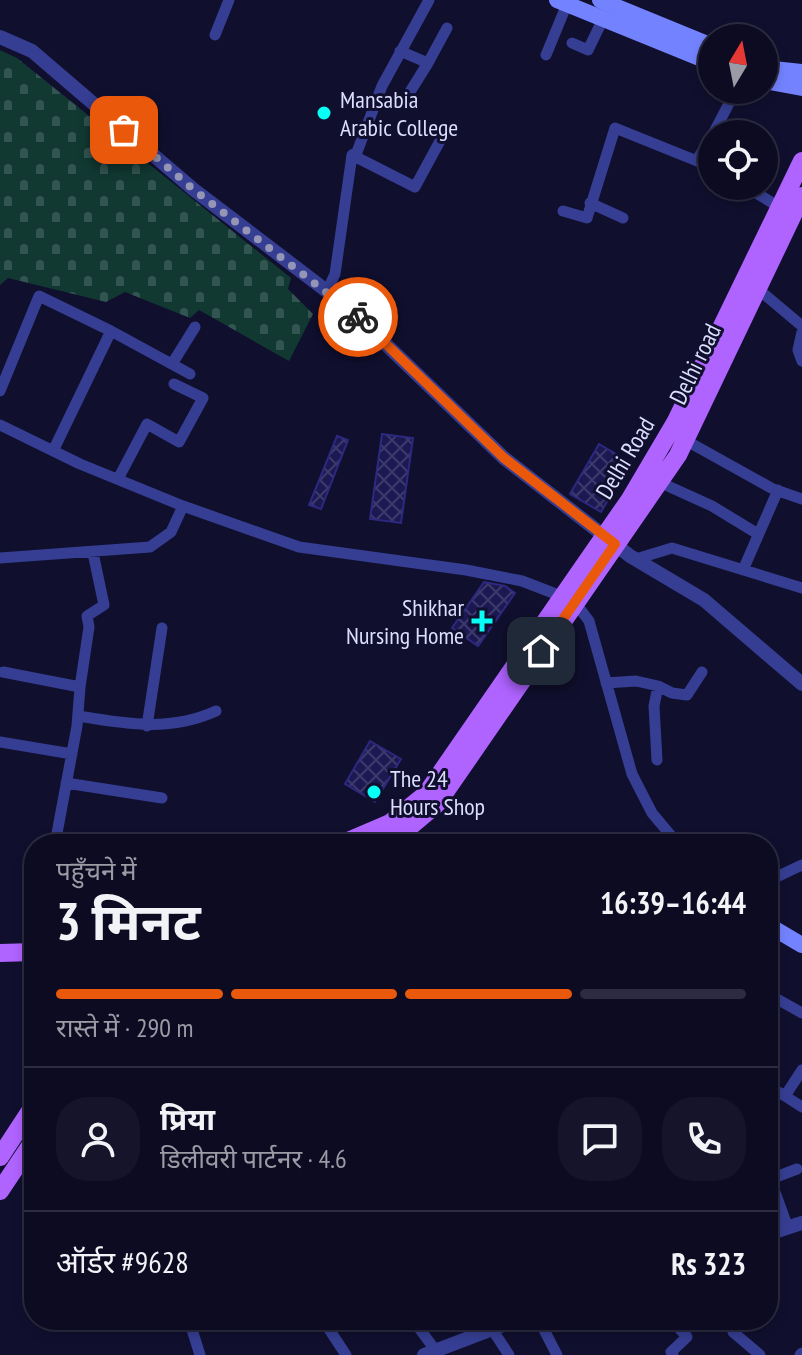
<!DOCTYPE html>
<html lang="hi">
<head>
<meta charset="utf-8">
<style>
	body { margin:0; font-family:"PT Sans Narrow","Noto Sans Devanagari",sans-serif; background:#15142a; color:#f1f3f6; height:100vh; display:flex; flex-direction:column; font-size:30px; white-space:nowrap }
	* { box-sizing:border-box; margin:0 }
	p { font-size:26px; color:#9a9ba5 }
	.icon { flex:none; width:44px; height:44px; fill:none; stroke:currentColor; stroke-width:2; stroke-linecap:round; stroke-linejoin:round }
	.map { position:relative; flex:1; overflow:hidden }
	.side { position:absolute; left:24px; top:834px; width:754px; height:496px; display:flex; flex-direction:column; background:#0c0b22; border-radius:32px; box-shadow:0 4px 12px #0003,0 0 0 2px #2c2b40 }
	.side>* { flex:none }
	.needle { width:52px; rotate:10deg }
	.tools { position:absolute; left:698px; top:24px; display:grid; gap:16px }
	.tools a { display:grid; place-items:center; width:80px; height:80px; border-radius:50%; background:#0c0b22; box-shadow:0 4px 12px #0003,0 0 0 2px #2c2b40; font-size:40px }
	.pin { position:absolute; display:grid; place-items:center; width:68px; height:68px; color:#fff; margin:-34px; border-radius:16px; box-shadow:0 4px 12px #0006 }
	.courier { position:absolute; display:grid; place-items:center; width:80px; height:80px; margin:-40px; border:6px solid #ea580c; border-radius:50%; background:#fff; color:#222; box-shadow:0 2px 10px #0007 }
	.head em { font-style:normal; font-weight:700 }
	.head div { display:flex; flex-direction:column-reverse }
	.head { display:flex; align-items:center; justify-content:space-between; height:136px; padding:0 32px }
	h1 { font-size:52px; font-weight:700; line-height:60px }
	.bar { display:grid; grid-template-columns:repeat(4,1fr); gap:12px 8px; align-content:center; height:96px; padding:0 32px }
	.bar i { height:10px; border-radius:6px; background:#2c2b40 }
	.bar .current { background:#ea580c }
	.bar p { grid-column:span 4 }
	.line { display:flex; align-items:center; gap:20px; padding:0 32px; border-top:2px solid #2c2b40 }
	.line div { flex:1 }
	.round { display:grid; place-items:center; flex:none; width:84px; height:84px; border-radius:32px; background:#15142a }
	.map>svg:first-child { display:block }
</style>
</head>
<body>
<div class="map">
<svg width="802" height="1355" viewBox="0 0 802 1355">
	<defs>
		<pattern id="cemetery-stones" width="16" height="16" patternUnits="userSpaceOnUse" patternTransform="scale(2)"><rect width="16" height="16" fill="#113932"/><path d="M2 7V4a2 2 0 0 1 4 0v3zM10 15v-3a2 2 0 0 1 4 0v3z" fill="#335551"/></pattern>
		<pattern id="building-cross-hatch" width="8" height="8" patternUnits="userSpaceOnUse" patternTransform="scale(2)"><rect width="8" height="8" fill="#1c1952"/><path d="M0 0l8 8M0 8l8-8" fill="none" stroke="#3c3a6c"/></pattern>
	</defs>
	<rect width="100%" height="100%" fill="#100f2e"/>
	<path fill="url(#cemetery-stones)" d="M 0,50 L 17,58 L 291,278 L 288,289 L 313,314 L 289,361 L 199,310 L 190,318 L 125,292 L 106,302 L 8,278 L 0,285 Z"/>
	<path fill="url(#building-cross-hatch)" stroke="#2d2880" stroke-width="2" d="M 382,434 L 413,438 L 401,523 L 370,519 Z
		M 337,436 L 348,440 L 321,509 L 309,505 Z
		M 599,444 L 630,462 L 601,512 L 570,494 Z
		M 484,582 L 505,586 L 515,593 L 478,646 L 452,628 Z
		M 370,741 L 401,759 L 375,802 L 345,784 Z"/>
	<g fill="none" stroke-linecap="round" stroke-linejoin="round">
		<path stroke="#353e92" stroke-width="11" d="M 215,35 L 229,0
			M 572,43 L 588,50 L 603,19
			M 400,51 L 428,63 L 447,28
			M 546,55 L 567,4
			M 408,95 L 428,63
			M 713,134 L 736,90
			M 352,155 L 415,187 L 447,128
			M 697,160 L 712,135
			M 745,186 L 779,207
			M 590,203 L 623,218
			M 563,211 L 587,218 L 615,128 L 712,167
			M 758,289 L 802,326
			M 327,291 L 335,274 L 352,155 L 357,152 L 382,86 L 429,0
			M 111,331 L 190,374
			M 802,332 L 798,350 L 802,361
			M 172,364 L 195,327
			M 0,391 L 39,296 L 111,331 L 53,451
			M 0,425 L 80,464 L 183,506 L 299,547 L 466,570 L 522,581 L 574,601 L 589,621 L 632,774 L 652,813 L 678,844
			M 685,440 L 773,489 L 802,499
			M 118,479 L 147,424 L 179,442 L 203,398 L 174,384
			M 659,482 L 712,506 L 758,534
			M 0,558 L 150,547 L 171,532 L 183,506
			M 636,559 L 672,548 L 802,588
			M 743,570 L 778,490
			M 3,672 L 80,687 L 77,726 L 55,844
			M 606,683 L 636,681 L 658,686 L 654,706 L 657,760
			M 658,686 L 672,693 L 687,695 L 702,672
			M 80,687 L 89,627 L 87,616 L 104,605 L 93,553
			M 78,716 C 126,724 170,732 216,711
			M 147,726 L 162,628
			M 0,742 L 72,754
			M 66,783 L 162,798
			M 113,844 L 140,841
			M 768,881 L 802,865
			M 768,994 L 802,1013
			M 768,1086 L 785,1096 L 802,1070
			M 785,1096 L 802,1107
			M 768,1173 L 788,1228
			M 768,1180 L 797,1169
			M 189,1320 L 200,1355
			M 323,1320 L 346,1355
			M 413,1320 L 436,1351
			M 539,1320 L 557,1355
			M 672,1320 L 687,1337 L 671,1352 L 673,1355
			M 492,1329 L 509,1355
			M 733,1332 L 760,1355
			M 800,1355 L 802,1353"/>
		<path stroke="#353e92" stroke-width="14" d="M 0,37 L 32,51 L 193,189 L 345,305 L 504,458 L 630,556 L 704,600 L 802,684
			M 768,1234 L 802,1223
			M 424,1355 L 516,1320"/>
		<path stroke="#7383ff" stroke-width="16" d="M 557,0 L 712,63
			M 600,0 L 712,46
			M 764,68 L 802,72
			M 764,81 L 802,88
			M 768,925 L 802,945"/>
		<path stroke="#af63ff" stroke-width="18" d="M 341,844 L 390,823 L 426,794 L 630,499 L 676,421 L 802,161
			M 382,844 L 398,837 L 437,804 L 678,455 L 802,196
			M 0,953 L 34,952
			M 0,1157 L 34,1105
			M 0,1191 L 34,1140"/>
	</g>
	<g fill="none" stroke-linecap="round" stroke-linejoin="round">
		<path stroke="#9595b6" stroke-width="8" stroke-dasharray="0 14.4" d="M 124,130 L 193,189 L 358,317"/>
		<path stroke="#ea580c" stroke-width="10" d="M 358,317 L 504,458 L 615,544 L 541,651"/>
	</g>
	<g fill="#08fff5" stroke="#100f2e" stroke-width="3">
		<circle cx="324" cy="113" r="8"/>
		<path d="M478 609h8v8h8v8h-8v8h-8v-8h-8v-8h8z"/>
		<circle cx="374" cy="792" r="8"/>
	</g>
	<g text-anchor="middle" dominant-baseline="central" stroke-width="6" stroke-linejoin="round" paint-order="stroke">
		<g font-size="24" fill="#dcddff" stroke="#100f2e" text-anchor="start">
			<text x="340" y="99">Mansabia<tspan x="340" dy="28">Arabic College</tspan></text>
			<text x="464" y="607" text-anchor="end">Shikhar<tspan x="464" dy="28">Nursing Home</tspan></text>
			<text x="390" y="778">The 24<tspan x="390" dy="28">Hours Shop</tspan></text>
		</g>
		<g font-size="24" fill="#dcddff" stroke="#100f2e">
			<text transform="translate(695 364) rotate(-64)">Delhi road</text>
			<text transform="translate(625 458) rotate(-59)">Delhi Road</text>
		</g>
	</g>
</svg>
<div class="tools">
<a><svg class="needle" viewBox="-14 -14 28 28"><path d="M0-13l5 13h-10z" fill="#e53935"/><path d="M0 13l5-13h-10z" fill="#9a9ba5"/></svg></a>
<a><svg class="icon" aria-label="locate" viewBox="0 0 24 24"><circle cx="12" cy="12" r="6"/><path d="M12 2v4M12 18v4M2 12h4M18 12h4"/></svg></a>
</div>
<div class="pin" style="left:124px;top:130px;background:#ea580c"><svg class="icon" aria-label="bag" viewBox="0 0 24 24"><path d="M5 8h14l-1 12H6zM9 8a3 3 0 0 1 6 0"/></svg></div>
<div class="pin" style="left:541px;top:651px;background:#1f2937"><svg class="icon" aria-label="home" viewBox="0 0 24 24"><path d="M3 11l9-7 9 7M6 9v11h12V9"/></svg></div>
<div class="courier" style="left:358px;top:317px"><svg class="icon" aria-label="bike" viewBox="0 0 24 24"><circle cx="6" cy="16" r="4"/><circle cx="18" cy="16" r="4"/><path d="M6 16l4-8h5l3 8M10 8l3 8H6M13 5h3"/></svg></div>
<section class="side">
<div class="head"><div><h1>3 मिनट</h1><p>पहुँचने में</p></div><em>16:39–16:44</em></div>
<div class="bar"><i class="current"></i><i class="current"></i><i class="current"></i><i></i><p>रास्ते में · 290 m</p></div>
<div class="line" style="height:144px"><a class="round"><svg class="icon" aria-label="person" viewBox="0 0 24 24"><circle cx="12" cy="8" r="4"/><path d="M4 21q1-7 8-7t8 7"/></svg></a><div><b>प्रिया</b><p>डिलीवरी पार्टनर · 4.6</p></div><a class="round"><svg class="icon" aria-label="chat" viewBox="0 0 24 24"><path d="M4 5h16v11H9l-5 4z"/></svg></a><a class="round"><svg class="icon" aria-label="phone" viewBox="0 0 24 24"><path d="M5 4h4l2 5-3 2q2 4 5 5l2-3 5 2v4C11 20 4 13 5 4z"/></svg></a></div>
<div class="line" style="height:104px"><div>ऑर्डर #9628</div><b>Rs 323</b></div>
</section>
</div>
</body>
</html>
